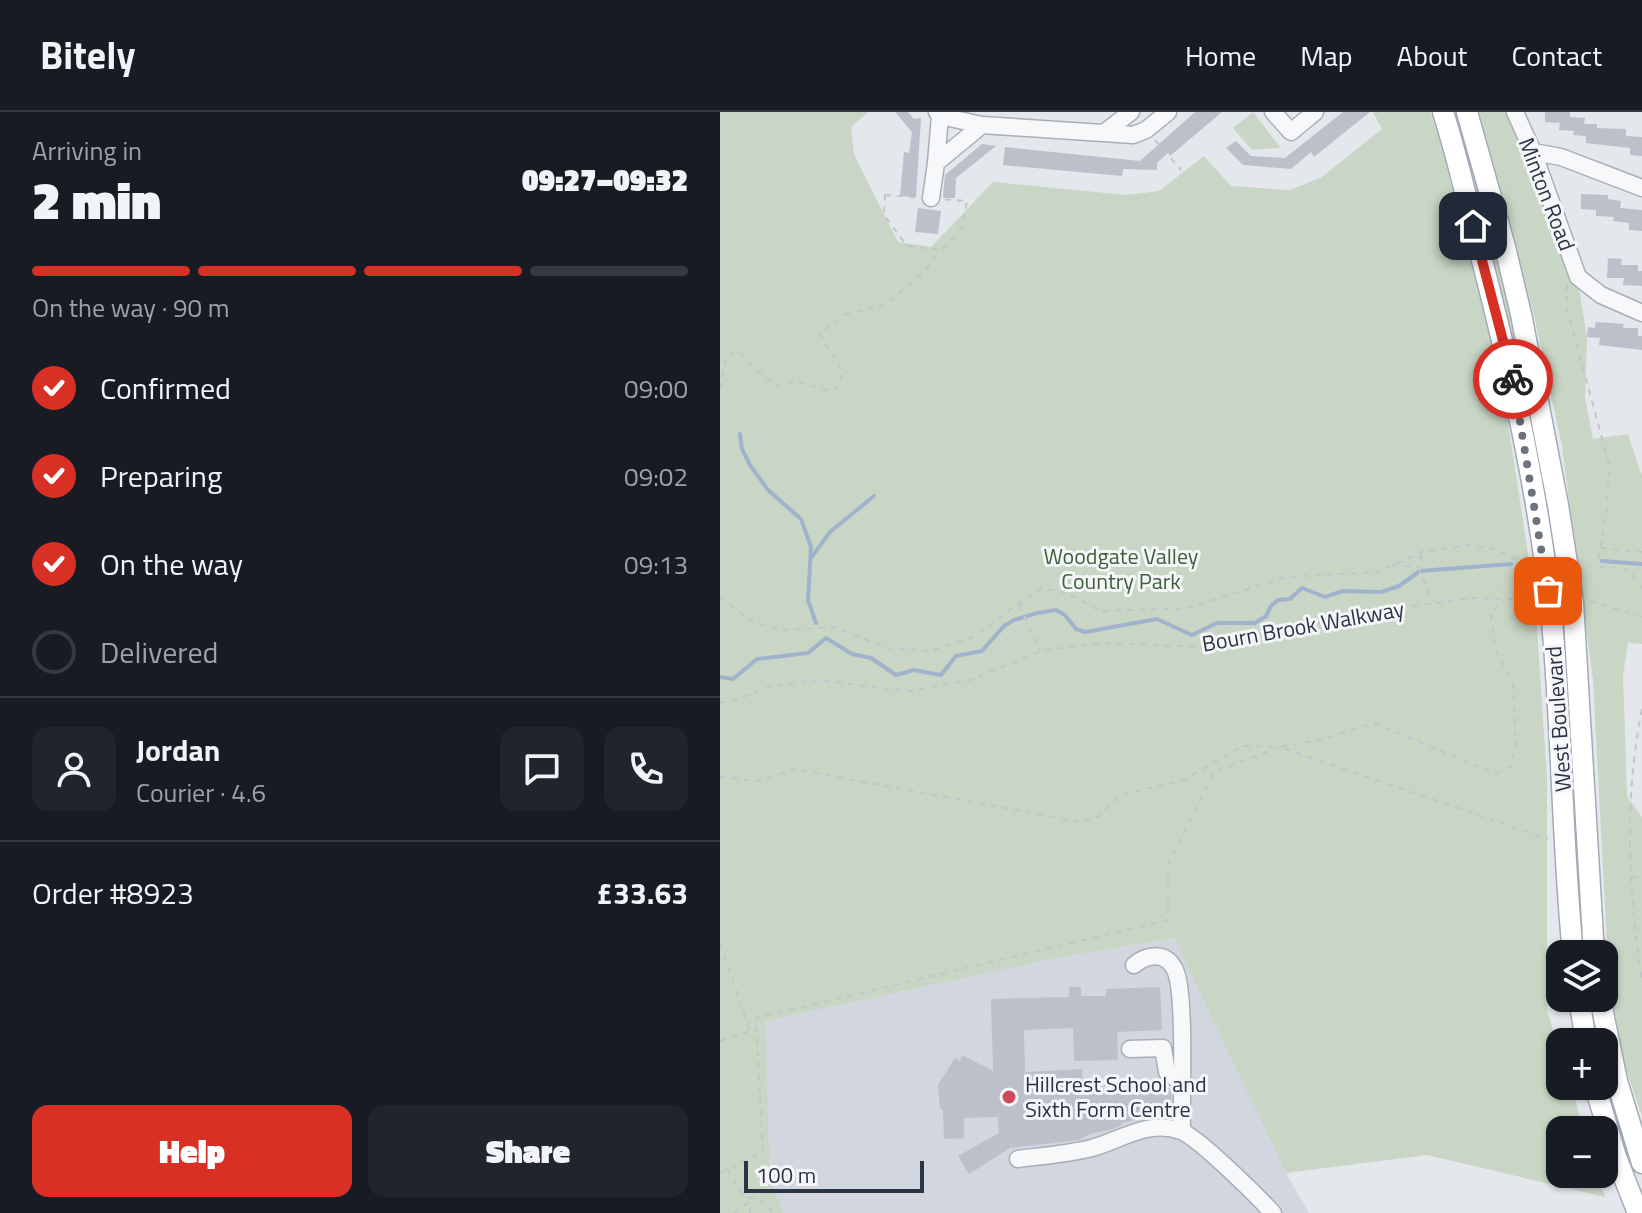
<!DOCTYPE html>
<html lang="en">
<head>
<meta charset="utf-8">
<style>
	body { margin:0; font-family:"Titillium Web",sans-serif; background:#20242c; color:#f1f3f6; height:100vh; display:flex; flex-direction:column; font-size:30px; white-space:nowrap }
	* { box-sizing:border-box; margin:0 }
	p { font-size:26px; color:#9ea1a6 }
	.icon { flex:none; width:44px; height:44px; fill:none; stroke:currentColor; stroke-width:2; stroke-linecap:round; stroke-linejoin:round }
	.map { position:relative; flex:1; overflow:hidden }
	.drawer { display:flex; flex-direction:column; background:#171b24; width:720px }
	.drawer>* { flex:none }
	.tools { position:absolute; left:826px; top:828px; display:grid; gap:16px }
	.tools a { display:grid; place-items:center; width:72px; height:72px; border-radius:16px; background:#171b24; box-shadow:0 2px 6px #0004; font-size:40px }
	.scale { position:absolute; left:24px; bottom:20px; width:180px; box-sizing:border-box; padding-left:8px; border:4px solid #2b3445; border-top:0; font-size:22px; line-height:28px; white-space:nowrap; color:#2b3445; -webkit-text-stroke:6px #f4f6f9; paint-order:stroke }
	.pin { position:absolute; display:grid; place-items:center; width:68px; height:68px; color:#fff; margin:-34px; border-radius:16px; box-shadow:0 4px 12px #0006 }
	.courier { position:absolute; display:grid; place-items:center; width:80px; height:80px; margin:-40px; border:6px solid #d93025; border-radius:50%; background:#fff; color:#222; box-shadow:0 2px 10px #0007 }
	.headline em { font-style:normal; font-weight:800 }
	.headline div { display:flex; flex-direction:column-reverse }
	.headline { display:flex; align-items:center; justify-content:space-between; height:136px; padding:0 32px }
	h1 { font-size:52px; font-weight:800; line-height:60px }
	.bar { display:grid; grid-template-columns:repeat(4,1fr); gap:12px 8px; align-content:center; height:96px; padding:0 32px }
	.bar i { height:10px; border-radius:6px; background:#363941 }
	.bar .current { background:#d93025 }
	.bar p { grid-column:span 4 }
	.line { display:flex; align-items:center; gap:20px; padding:0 32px; border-top:2px solid #363941 }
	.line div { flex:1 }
	.round { display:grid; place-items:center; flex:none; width:84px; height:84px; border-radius:16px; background:#20242c }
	ol { padding:0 32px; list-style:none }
	li { display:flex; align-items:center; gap:24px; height:88px }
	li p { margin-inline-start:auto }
	li .icon { padding:8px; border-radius:50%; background:#d93025; color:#fff; stroke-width:4 }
	li:last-child { color:#9ea1a6 }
	li i { width:44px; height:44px; border:4px solid #363941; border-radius:50% }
	.primary-button { display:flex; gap:16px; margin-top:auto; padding:16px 32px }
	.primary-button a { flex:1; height:92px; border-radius:16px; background:#d93025; color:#fff; font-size:32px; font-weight:800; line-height:92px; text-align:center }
	.primary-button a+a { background:#20242c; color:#f1f3f6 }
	header { display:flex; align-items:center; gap:48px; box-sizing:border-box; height:112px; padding:0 40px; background:#171b24; border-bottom:2px solid #363941 }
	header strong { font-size:38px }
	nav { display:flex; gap:44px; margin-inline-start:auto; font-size:28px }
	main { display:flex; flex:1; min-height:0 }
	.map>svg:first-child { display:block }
</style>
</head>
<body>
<header>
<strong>Bitely</strong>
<nav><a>Home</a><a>Map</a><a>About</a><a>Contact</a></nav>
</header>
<main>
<section class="drawer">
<div class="headline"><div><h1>2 min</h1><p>Arriving in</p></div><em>09:27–09:32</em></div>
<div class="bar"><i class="current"></i><i class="current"></i><i class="current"></i><i></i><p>On the way · 90 m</p></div>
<ol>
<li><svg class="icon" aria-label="check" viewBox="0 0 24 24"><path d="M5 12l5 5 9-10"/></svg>Confirmed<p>09:00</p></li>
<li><svg class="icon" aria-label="check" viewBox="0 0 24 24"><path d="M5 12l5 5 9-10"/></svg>Preparing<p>09:02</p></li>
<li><svg class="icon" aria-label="check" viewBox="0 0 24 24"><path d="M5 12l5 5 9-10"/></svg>On the way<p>09:13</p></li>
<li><i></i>Delivered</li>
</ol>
<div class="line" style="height:144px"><a class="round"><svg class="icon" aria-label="person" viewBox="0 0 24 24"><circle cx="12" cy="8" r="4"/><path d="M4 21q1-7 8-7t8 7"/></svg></a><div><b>Jordan</b><p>Courier · 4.6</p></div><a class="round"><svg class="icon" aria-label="chat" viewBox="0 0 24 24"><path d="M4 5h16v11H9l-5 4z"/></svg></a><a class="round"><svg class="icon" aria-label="phone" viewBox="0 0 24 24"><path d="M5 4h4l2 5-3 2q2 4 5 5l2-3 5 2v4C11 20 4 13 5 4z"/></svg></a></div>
<div class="line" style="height:104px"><div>Order #8923</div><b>£33.63</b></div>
<div class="primary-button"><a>Help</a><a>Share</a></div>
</section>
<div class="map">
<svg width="922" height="1101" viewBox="0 0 922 1101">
	<rect width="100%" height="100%" fill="#e4e7ec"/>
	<path fill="#d2d6de" d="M 455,826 L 566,1061 L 589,1101 L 64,1101 L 50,1067 L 44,909 L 338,846 Z"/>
	<path fill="#c9d6c5" d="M 0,0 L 148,0 L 131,15 L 134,42 L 178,130 L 211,135 L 273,70 L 406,83 L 439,79 L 484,44 L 511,74 L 570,78 L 602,65 L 662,17 L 653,0 L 710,0 L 719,25 L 783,277 L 815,488 L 827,666 L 827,899 L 840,940 L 840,974 L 851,974 L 864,1018 L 840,1018 L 840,1062 L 878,1062 L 885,1085 L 707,1043 L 566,1061 L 454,826 L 338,846 L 45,909 L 50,1067 L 64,1101 L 0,1101 Z
		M 533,0 L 561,36 L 532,38 L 513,16 Z
		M 730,0 L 739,0 L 757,62 L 818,315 L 843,487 L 835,489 L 803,283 L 786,201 Z
		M 759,0 L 786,0 L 860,182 L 867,225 L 865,286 L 873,327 L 908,322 L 922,364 L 922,532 L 908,531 L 903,563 L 907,684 L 922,705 L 922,1004 L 904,952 L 889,869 L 873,568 L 842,334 L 813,199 Z
		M 845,510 L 869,842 L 858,842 L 838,511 Z"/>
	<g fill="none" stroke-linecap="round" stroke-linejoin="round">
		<path stroke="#9fb4cc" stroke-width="4" d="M 20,322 L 22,337 L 30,353 L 48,378 L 81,407 L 91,435 L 88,488 L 96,511
			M 91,446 L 110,420 L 154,384
			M 882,449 L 922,452
			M 0,565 L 13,567 L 37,547 L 88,541 L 106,526 L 132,542 L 151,546 L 176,563 L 194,558 L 221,563 L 236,544 L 262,539 L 284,514 L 294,508 L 317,501 L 336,498 L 345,503 L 356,517 L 365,520 L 437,507 L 472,523 L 497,511 L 535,511 L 546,504 L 551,494 L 558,488 L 570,487 L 582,476 L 605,485 L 623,479 L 661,480 L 679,474 L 700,459 L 791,452"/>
	</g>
	<path fill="#bbc0ca" d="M 175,0 L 188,0 L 194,7 L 201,6 L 196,85 L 180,84 L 184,40 L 189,41 L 192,20 Z
		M 475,0 L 502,0 L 450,44 L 448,41 L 437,51 L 437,58 L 403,57 L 402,64 L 283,53 L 285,35 L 420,49 Z
		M 623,0 L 650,0 L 594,45 L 591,40 L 571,57 L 523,53 L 506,36 L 516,29 L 531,44 L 565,46 Z
		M 825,0 L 850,0 L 850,5 L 865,6 L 864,12 L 877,12 L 877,16 L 906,17 L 906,24 L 922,25 L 922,44 L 910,43 L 910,36 L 866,31 L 866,24 L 853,23 L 854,19 L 839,18 L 840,11 L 825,10 Z
		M 262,32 L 276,34 L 236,66 L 235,86 L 223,86 L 225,63 Z
		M 861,82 L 888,83 L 888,87 L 901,89 L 900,96 L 922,98 L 922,119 L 909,118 L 909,111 L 893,109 L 894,105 L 876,104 L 876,98 L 861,97 Z
		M 198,96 L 221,99 L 218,122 L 195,120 Z
		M 888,146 L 902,147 L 901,153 L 918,153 L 918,159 L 922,159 L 922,174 L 903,173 L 904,166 L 887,166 Z
		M 876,210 L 904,212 L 903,216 L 918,216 L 918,224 L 922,224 L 922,238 L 879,233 L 880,226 L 867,225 L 868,215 L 875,216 Z
		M 349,875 L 361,875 L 361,884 L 386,884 L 386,877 L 440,875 L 442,918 L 397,920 L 398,948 L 354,949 L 353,916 L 304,918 L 305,960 L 362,957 L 363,977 L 451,976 L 451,997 L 424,998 L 425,1006 L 401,1011 L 402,1013 L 390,1018 L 370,1022 L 359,1028 L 290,1036 L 249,1062 L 238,1044 L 279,1021 L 278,1005 L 244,1006 L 244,1026 L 224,1027 L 223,997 L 220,997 L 218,973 L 235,946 L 240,949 L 242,943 L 273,959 L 271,887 L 349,885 Z"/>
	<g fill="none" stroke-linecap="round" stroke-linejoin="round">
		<g stroke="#a9aeb7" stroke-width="19">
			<path id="minor" d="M 217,0 L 220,4 L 262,13 L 413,23 L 426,18 L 448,0
				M 553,0 L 571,20 L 595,0
				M 795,0 L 813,40 L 858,165 L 881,183 L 922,201
				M 220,4 L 216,51 L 262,13
				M 385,20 L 411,0
				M 813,40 L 841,45 L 922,76
				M 211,86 L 216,51
				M 414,853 C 427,842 446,839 455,858 C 466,880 461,988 462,1019
				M 410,937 L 443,936 L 447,960 L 461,970
				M 298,1047 C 322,1044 348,1042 372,1036 C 401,1028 429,1007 461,1019 C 480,1027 536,1083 553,1101"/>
		</g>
		<g stroke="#a3abb8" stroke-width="23">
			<path id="major" d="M 723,0 C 739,50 750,102 763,152 C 793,269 820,389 832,509 C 842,620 842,732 853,842
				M 747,0 L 785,135 L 801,202 L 838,393 L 853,490 L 874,842
				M 859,886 L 866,930
				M 880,886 L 897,969 L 922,1051
				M 875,974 L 896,1045 L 918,1101"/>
		</g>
		<path stroke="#c2c5cb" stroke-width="2" stroke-dasharray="6 6" stroke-linecap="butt" d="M 435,28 L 461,58
			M 165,83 L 247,89 L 242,116 L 222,138 L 187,134 L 164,103 Z
			M 847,172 L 847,197 L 889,352 L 887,394 L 878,449 L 880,455 C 907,457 904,450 922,476
			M 0,277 L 6,246 L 11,241 L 22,242 L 34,257 L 57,274 L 75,269 L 110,279 L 118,275 C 130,252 107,242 100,221 L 127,202 L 165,193 L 200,163 L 222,138
			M 881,436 L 922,440
			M 701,443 L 700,459 L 712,490
			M 672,453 L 698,455
			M 0,485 L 31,509 L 61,518 L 115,515 L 167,536 L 210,539 L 253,525 L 321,476 L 347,481 L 380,499 L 467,496 L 566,465 L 657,460 L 702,440 L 749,433 L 774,437 L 796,447 L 801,486
			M 870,489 L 922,505
			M 299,493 L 320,538
			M 0,590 L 8,591 L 51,574 L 96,568 L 190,579 L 250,568 L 321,539 L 355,534 L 391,531 L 479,535 L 525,527 L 641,501 L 753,486 L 812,488
			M 922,597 C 904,685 908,780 922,869
			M 561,635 L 606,626 L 654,611 L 776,662 L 791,654 L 796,634 L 793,572 L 775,536 L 771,504 L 781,486
			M 0,665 L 40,669 L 74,657 L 361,710 L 380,704 L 400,683 L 464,668 L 522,634 L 555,635
			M 912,765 L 922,766
			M 0,832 L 30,919
			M 0,929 L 35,917
			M 7,1057 L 23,1083 L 47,1091 L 52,1101
			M 0,1061 L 43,1040 L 36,906 L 448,808 L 448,752 L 494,660 L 560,635 L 828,727
			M 14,1101 L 31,1089
			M 30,1101 L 31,1091"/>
		<use href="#minor" stroke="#f7f8fa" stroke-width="16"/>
		<use href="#major" stroke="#fff" stroke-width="20"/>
	</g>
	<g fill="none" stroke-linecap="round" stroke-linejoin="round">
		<path stroke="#6c737f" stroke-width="8" stroke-dasharray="0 14.4" d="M 793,267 L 828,479"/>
		<path stroke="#d93025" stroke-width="10" d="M 753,114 L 793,267"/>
	</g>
	<circle fill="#d1495b" stroke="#f4f6f9" stroke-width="3" cx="289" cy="985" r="8"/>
	<g text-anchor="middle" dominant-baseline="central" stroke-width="6" stroke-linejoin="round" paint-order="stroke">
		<g font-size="22" fill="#2b3445" stroke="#f4f6f9">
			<text transform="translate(827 82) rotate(69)">Minton Road</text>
			<text transform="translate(583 514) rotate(-10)">Bourn Brook Walkway</text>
			<text transform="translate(838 607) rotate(-94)">West Boulevard</text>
		</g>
		<g font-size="22" fill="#3f6138" stroke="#f4f6f9">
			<text x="401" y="444">Woodgate Valley<tspan x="401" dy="25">Country Park</tspan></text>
		</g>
		<g font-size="22" fill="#2b3445" stroke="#f4f6f9" text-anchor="start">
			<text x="305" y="972">Hillcrest School and<tspan x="305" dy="25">Sixth Form Centre</tspan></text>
		</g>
	</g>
</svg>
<div class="tools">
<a><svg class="icon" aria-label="layers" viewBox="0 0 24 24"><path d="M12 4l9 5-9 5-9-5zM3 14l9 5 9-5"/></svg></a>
<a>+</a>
<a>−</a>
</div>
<div class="scale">100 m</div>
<div class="pin" style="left:828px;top:479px;background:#ea580c"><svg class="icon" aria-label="bag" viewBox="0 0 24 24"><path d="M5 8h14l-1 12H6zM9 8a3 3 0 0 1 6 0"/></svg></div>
<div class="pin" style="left:753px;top:114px;background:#1f2937"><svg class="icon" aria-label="home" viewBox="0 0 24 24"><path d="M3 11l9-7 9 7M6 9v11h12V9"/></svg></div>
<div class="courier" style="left:793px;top:267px"><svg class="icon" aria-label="bike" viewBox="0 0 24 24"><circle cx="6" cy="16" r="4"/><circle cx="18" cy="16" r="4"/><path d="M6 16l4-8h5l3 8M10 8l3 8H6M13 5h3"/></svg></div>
</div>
</main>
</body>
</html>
